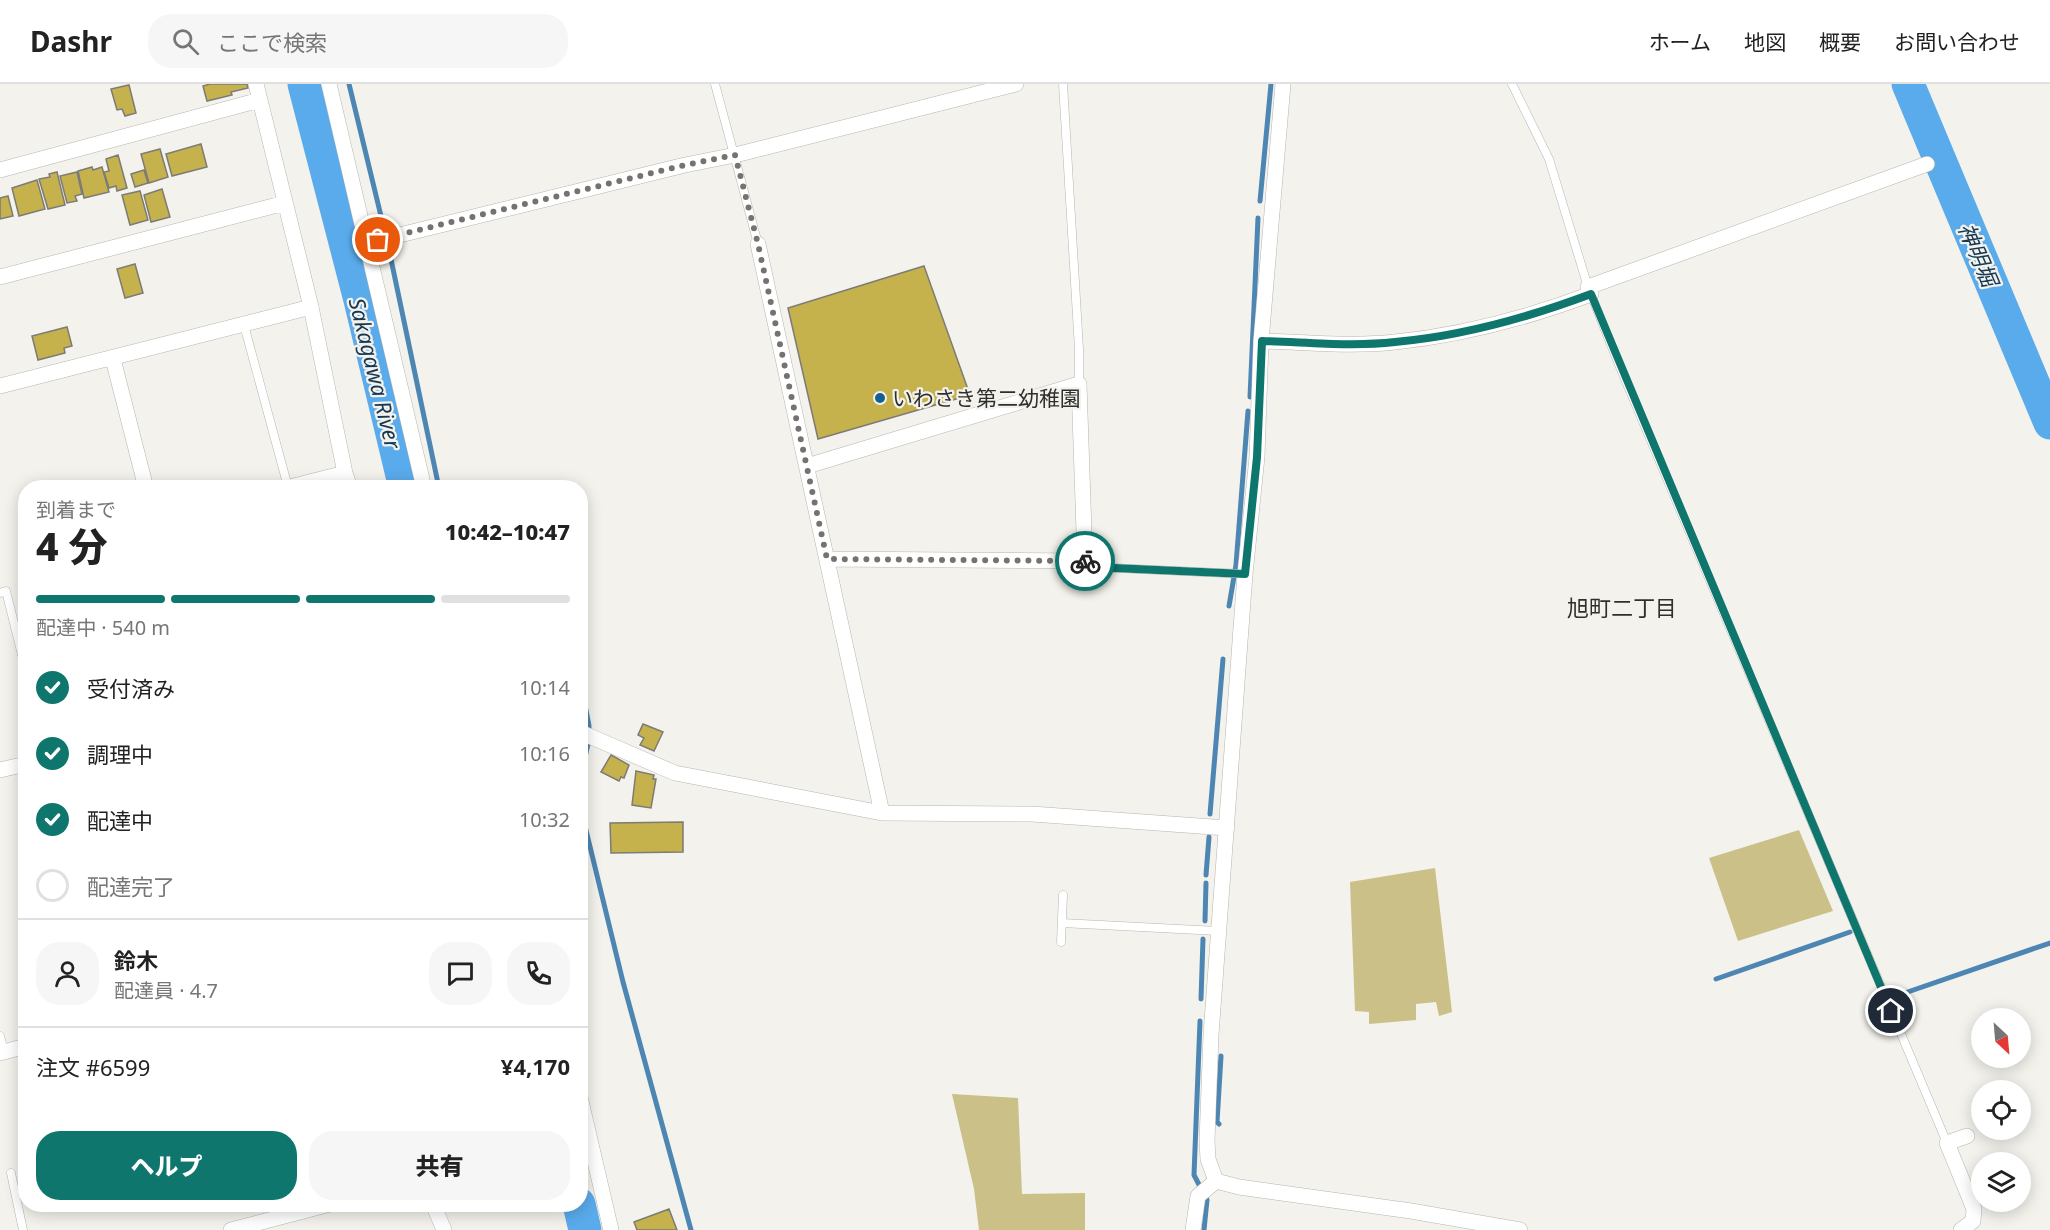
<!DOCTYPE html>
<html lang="ja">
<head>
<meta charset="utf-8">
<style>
	body { margin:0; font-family:"Noto Sans","Noto Sans JP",sans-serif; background:#f6f6f6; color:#222; height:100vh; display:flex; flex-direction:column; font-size:22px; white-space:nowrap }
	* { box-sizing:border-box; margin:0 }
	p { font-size:20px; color:#767676 }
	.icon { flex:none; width:33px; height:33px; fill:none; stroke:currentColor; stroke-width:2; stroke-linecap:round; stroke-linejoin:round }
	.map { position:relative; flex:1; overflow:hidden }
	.panel { position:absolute; left:18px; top:396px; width:570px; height:732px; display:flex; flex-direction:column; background:#fff; border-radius:24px; box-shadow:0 3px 15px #0003 }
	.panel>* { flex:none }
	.needle { width:39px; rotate:154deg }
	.controls { position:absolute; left:1971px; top:924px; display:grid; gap:12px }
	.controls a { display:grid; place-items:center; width:60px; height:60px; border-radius:50%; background:#fff; box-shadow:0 3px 15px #0003; font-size:30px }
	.pin { position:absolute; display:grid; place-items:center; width:51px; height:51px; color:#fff; margin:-26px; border:3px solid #fff; border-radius:50%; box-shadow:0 2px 6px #0007 }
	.courier { position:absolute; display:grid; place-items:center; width:60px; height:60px; margin:-30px; border:4px solid #0f766e; border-radius:50%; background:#fff; color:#222; box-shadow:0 2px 8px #0007 }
	.headline em { font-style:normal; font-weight:800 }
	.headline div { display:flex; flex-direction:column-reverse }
	.headline { display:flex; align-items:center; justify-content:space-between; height:102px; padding:0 18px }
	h1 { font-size:39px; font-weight:800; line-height:45px }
	.bar { display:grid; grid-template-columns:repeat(4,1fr); gap:9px 6px; align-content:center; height:72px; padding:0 18px }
	.bar i { height:8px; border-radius:4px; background:#e0e0e0 }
	.bar .current { background:#0f766e }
	.bar p { grid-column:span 4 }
	.line { display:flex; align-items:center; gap:15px; padding:0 18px; border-top:2px solid #e0e0e0 }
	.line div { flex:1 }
	.round { display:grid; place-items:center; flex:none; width:63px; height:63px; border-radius:24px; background:#f6f6f6 }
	ol { padding:0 18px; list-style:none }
	li { display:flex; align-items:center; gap:18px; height:66px }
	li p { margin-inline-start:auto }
	li .icon { padding:6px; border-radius:50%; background:#0f766e; color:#fff; stroke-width:4 }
	li:last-child { color:#767676 }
	li i { width:33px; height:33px; border:3px solid #e0e0e0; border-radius:50% }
	.primary-button { display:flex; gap:12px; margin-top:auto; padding:12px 18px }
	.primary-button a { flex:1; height:69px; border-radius:24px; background:#0f766e; color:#fff; font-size:24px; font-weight:800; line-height:69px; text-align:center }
	.primary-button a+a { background:#f6f6f6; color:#222 }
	header { display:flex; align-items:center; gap:36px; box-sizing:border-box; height:84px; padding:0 30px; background:#fff; border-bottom:2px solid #e0e0e0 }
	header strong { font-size:28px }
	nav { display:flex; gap:33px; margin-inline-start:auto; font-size:21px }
	.search { width:420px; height:54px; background:#f6f6f6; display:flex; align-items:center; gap:15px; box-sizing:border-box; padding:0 21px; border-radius:24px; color:#767676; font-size:22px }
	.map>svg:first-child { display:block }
</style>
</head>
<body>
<header>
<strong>Dashr</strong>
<div class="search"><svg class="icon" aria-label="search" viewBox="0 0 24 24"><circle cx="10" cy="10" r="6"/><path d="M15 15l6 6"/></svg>ここで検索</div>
<nav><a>ホーム</a><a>地図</a><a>概要</a><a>お問い合わせ</a></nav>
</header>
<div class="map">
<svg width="2050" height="1146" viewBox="0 0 2050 1146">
	<rect width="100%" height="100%" fill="#f3f2ec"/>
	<path fill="#cbc087" d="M 1799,746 L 1833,827 L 1738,857 L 1709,774 Z
		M 1435,784 L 1452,928 L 1439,932 L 1436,918 L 1416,920 L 1416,936 L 1369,940 L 1369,928 L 1355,927 L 1350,798 Z
		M 952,1010 L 1018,1014 L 1022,1110 L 1085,1109 L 1085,1146 L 979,1146 L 974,1105 Z"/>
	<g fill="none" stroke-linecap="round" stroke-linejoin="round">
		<path stroke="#4d86b3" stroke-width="5" d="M 349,0 L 388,161 L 439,404
			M 1260,117 L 1271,0
			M 1250,313 L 1258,134
			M 1229,522 L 1236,481 L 1248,327
			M 580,595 L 589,642 L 588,660 L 580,695
			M 580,714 L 584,738 L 623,898 L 691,1146
			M 1210,730 L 1223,575
			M 1206,791 L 1209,753
			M 1205,837 L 1206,799
			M 1716,895 L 1850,848
			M 1899,911 L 2050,859
			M 1201,915 L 1203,855
			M 1200,937 L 1194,1091 L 1207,1116 L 1204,1146
			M 1219,1040 L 1217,1038 L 1221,972"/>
		<path stroke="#5aabec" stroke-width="33" d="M 304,0 L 360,216 L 405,404
			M 1908,0 L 2050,339
			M 579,1120 L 585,1146"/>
	</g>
	<path fill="#c6b24c" stroke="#7c7b76" stroke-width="1.5" d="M 210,0 L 247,0 L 248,4 L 231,8 L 232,11 L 207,17 L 203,2 Z
		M 129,1 L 136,29 L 125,32 L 122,25 L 117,26 L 111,5 Z
		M 201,60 L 207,83 L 172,92 L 166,70 Z
		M 160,65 L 168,93 L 149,99 L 141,70 Z
		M 118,71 L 127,104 L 117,107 L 116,102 L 109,104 L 104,88 L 109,87 L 106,75 Z
		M 92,83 L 93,86 L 102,83 L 109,108 L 84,114 L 78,87 Z
		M 144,86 L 148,99 L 135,103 L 131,90 Z
		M 57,88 L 65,121 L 48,125 L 39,95 L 50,93 L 49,90 Z
		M 77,88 L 82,110 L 75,112 L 77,117 L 67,119 L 60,92 Z
		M 37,96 L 45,125 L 19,132 L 12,104 Z
		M 162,105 L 170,133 L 151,138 L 144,111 Z
		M 140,107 L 148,136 L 130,141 L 122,111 Z
		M 8,112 L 13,132 L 0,135 L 0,114 Z
		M 135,180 L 143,209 L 125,214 L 117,185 Z
		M 924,182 L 970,311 L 818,355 L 788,224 Z
		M 67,243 L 72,262 L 64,264 L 65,269 L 38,276 L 32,252 Z
		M 643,640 L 663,648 L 654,667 L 640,661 L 644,654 L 638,651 Z
		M 611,671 L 629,681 L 624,694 L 621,693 L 619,697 L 601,688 Z
		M 636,687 L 654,691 L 653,695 L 656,695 L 651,724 L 632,721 Z
		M 683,738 L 683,768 L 611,769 L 610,739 Z
		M 669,1125 L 677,1146 L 637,1146 L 634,1138 Z"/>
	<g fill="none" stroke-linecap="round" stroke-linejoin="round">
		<g stroke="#b7b6b0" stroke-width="9">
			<path id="service" d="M 715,0 L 758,160
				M 1063,0 L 1079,265 L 1079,300
				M 1512,0 L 1549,75 L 1588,203 L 1620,283 L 1947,1059
				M 244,241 L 288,403
				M 1085,477 L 1092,483 L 1245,490
				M 0,509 L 6,507 L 26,587
				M 1062,839 L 1218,847
				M 1061,858 L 1063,811
				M 0,952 L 4,968
				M 11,1089 L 23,1146"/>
		</g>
		<g stroke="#b7b6b0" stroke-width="16">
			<path id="minor" d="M 256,0 L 311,223 L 345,389 L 350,404
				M 329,0 L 424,404
				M 1283,0 L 1261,257 L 1257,373 L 1245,490 L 1211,951 L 1207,1057 L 1208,1075 L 1216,1097 L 1239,1103 L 1411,1127 L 1520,1146
				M 0,86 L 260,16
				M 367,159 L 685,81 L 735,71 L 1016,0
				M 758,160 L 882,729
				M 0,193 L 285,119
				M 1588,203 L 1927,80
				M 1261,257 C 1305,258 1351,263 1395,258 C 1463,251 1527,234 1591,210
				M 113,275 L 146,404
				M 0,302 L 311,223
				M 807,382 L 1079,300 L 1085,477 L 827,475
				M 286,404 L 345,389
				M 580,648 L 675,689 L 882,729 L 1032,730 L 1227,744
				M 0,686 L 26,680
				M 0,969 L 26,962
				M 580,1013 L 611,1146
				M 433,1120 L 444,1146
				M 231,1146 L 330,1120
				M 1193,1146 L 1198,1112 L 1216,1097
				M 1961,1146 L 1973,1137 L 1974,1125 L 1947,1059 L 1967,1052"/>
		</g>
		<use href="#service" stroke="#fff" stroke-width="8"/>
		<use href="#minor" stroke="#fff" stroke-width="15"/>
	</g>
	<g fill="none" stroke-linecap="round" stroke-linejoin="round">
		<path stroke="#747370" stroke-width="6" stroke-dasharray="0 10.8" d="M 378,156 L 685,81 L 735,71 L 758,160 L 827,475 L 1085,477"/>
		<path stroke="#0f766e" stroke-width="8" d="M 1085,477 L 1092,483 L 1245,490 L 1257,373 L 1262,257 C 1305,258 1351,263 1395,258 C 1463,252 1527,234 1591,210 L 1891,927"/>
	</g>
	<circle fill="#156093" stroke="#f3f2ec" stroke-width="2" cx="880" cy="314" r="6"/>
	<g text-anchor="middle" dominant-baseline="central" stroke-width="4.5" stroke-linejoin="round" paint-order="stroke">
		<g font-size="21" fill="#2f2f2d" stroke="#f3f2ec" text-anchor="start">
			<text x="892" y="314">いわさき第二幼稚園</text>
		</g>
		<g font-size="22" font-style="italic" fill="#163853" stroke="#f3f2ec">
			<text transform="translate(1979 170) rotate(67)">神明堀</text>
			<text transform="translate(376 289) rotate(76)">Sakagawa River</text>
		</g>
		<g font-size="22" fill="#2f2f2d" stroke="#f3f2ec">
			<text x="1622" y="523">旭町二丁目</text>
		</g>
	</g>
</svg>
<div class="controls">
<a><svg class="needle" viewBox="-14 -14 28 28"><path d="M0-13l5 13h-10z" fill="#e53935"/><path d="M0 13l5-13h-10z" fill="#767676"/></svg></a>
<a><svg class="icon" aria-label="locate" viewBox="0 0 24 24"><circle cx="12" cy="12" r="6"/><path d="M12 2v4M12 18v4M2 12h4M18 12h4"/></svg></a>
<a><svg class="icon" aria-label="layers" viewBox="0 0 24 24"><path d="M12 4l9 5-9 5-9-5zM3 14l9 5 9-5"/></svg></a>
</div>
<div class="pin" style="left:378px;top:156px;background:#ea580c"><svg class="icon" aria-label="bag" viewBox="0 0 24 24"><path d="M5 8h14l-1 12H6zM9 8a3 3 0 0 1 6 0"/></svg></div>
<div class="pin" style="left:1891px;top:927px;background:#1f2937"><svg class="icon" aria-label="home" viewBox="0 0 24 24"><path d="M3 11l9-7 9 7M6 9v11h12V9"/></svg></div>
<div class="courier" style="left:1085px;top:477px"><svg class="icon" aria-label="bike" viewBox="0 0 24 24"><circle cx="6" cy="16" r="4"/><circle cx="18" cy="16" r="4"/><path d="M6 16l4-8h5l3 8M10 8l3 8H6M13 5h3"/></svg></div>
<section class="panel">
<div class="headline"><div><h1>4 分</h1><p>到着まで</p></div><em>10:42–10:47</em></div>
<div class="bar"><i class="current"></i><i class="current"></i><i class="current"></i><i></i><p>配達中 · 540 m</p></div>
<ol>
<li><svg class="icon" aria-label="check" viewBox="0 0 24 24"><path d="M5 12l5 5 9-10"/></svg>受付済み<p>10:14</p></li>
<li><svg class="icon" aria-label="check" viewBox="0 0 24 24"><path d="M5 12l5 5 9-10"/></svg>調理中<p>10:16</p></li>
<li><svg class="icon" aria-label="check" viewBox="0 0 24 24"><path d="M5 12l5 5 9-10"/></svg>配達中<p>10:32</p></li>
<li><i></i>配達完了</li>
</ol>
<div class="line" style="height:108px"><a class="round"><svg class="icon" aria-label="person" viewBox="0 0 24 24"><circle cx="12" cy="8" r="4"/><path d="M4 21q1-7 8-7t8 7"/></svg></a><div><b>鈴木</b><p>配達員 · 4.7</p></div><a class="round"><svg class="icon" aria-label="chat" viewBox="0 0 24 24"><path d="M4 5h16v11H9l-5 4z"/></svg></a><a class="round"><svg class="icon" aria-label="phone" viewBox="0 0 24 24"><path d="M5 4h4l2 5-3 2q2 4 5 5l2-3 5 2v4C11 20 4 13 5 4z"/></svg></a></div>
<div class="line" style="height:78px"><div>注文 #6599</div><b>¥4,170</b></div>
<div class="primary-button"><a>ヘルプ</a><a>共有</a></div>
</section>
</div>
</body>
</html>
